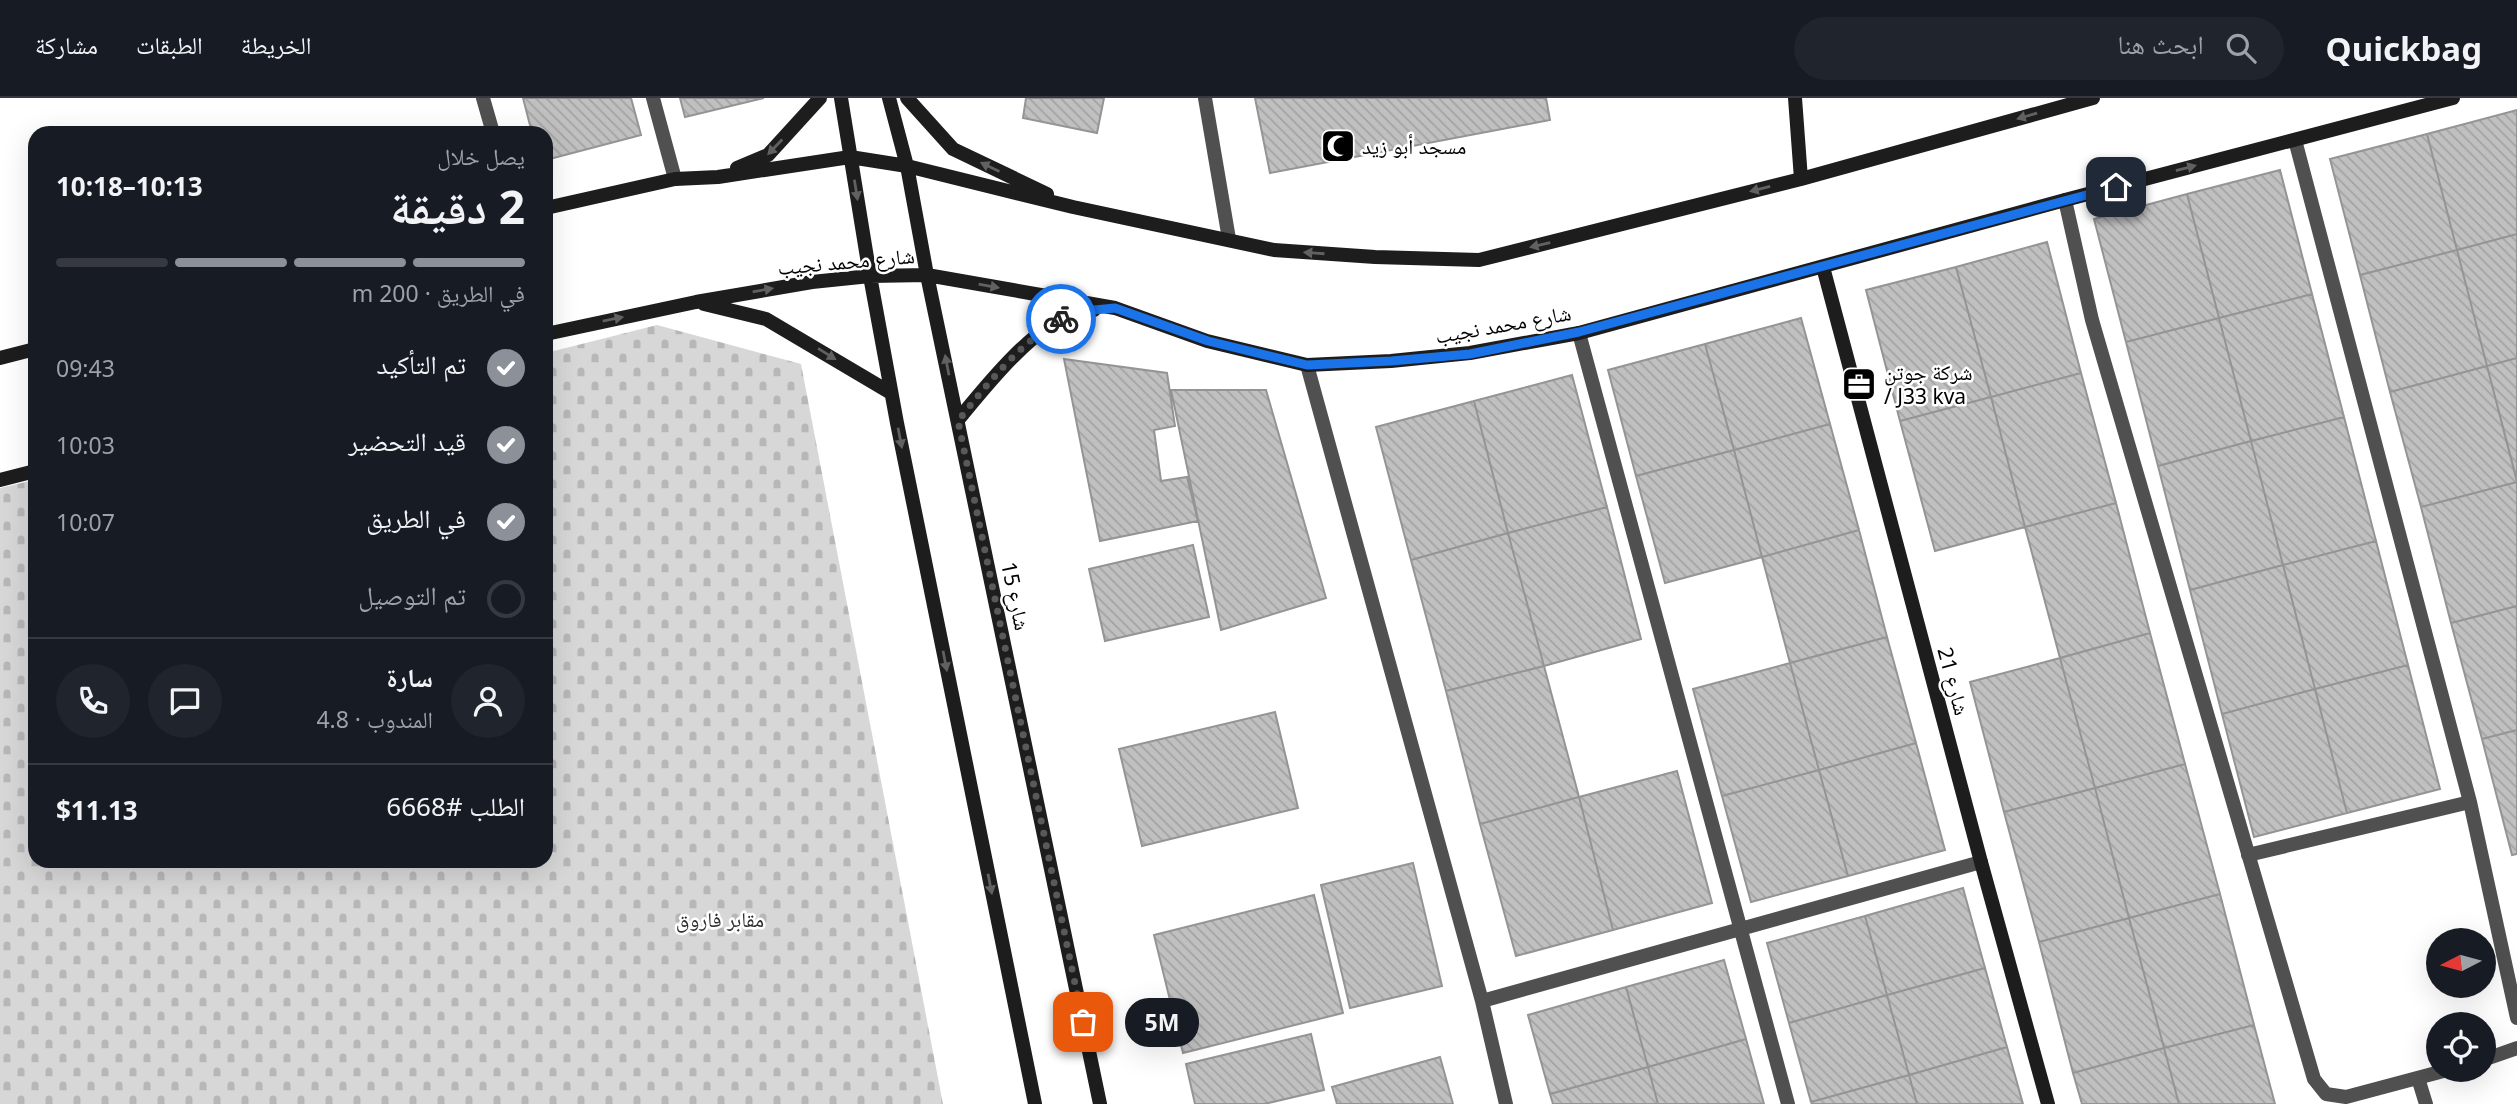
<!DOCTYPE html>
<html lang="ar">
<head>
<meta charset="utf-8">
<style>
	body { margin:0; font-family:"Noto Sans","Noto Naskh Arabic",sans-serif; background:#20242c; color:#f1f3f6; direction:rtl; height:100vh; display:flex; flex-direction:column; font-size:26px; white-space:nowrap }
	* { box-sizing:border-box; margin:0 }
	p { font-size:23px; color:#9ea1a6 }
	.icon { flex:none; width:38px; height:38px; fill:none; stroke:currentColor; stroke-width:2; stroke-linecap:round; stroke-linejoin:round }
	.map { position:relative; flex:1; overflow:hidden; direction:ltr }
	.sheet { position:absolute; left:28px; top:28px; width:525px; height:742px; display:flex; flex-direction:column; background:#171b24; border-radius:21px; box-shadow:0 7px 28px #0002; direction:rtl }
	.sheet>* { flex:none }
	.needle { width:46px; rotate:264deg }
	.controls { position:absolute; left:2426px; top:830px; display:grid; gap:14px }
	.controls a { display:grid; place-items:center; width:70px; height:70px; border-radius:50%; background:#171b24; box-shadow:0 7px 28px #0002; font-size:35px }
	.pin { position:absolute; display:grid; place-items:center; width:60px; height:60px; color:#fff; margin:-30px; border-radius:14px; box-shadow:0 4px 10px #0006 }
	.courier { position:absolute; display:grid; place-items:center; width:70px; height:70px; margin:-35px; border:5px solid #1a73e8; border-radius:50%; background:#fff; color:#222; box-shadow:0 2px 9px #0007 }
	.bubble { position:absolute; height:49px; border-radius:24px; background:#171b24; box-shadow:0 7px 28px #0002; font-size:23px; font-weight:700; line-height:49px; text-align:center; direction:rtl }
	.overview em { font-style:normal; font-weight:700 }
	.overview div { display:flex; flex-direction:column-reverse }
	.overview { display:flex; align-items:center; justify-content:space-between; height:119px; padding:0 28px }
	h1 { font-size:46px; font-weight:700; line-height:52px }
	.bar { display:grid; grid-template-columns:repeat(4,1fr); gap:10px 7px; align-content:center; height:84px; padding:0 28px }
	.bar i { height:9px; border-radius:5px; background:#363941 }
	.bar .current { background:#8c9099 }
	.bar p { grid-column:span 4 }
	.line { display:flex; align-items:center; gap:18px; padding:0 28px; border-top:2px solid #363941 }
	.line div { flex:1 }
	.round { display:grid; place-items:center; flex:none; width:74px; height:74px; border-radius:37px; background:#20242c }
	ol { padding:0 28px; list-style:none }
	li { display:flex; align-items:center; gap:21px; height:77px }
	li p { margin-inline-start:auto }
	li .icon { padding:7px; border-radius:50%; background:#8c9099; color:#fff; stroke-width:4 }
	li:last-child { color:#9ea1a6 }
	li i { width:38px; height:38px; border:4px solid #363941; border-radius:50% }
	header { display:flex; align-items:center; gap:42px; box-sizing:border-box; height:98px; padding:0 35px; background:#171b24; border-bottom:2px solid #363941 }
	header strong { font-size:33px }
	nav { display:flex; gap:38px; margin-inline-start:auto; font-size:24px }
	.search { width:490px; height:63px; background:#20242c; display:flex; align-items:center; gap:18px; box-sizing:border-box; padding:0 24px; border-radius:38px; color:#9ea1a6; font-size:26px }
	.map>svg:first-child { display:block }
</style>
</head>
<body>
<header>
<strong>Quickbag</strong>
<div class="search"><svg class="icon" aria-label="search" viewBox="0 0 24 24"><circle cx="10" cy="10" r="6"/><path d="M15 15l6 6"/></svg>ابحث هنا</div>
<nav><a>الخريطة</a><a>الطبقات</a><a>مشاركة</a></nav>
</header>
<div class="map">
<svg width="2517" height="1006" viewBox="0 0 2517 1006">
	<defs>
		<pattern id="cemetery-stones" width="16" height="16" patternUnits="userSpaceOnUse" patternTransform="scale(1.75)"><rect width="16" height="16" fill="#d7d7d7"/><path d="M2 7V4a2 2 0 0 1 4 0v3zM10 15v-3a2 2 0 0 1 4 0v3z" fill="#b7b7b7"/></pattern>
		<pattern id="building-back-hatch" width="6" height="6" patternUnits="userSpaceOnUse" patternTransform="scale(1.75)"><rect width="6" height="6" fill="#c0c0c0"/><path d="M-1 5l2 2M0 0l6 6M5-1l2 2" fill="none" stroke="#a3a3a3"/></pattern>
	</defs>
	<rect width="100%" height="100%" fill="#fff"/>
	<path fill="url(#cemetery-stones)" d="M 657,227 L 801,266 L 943,1006 L 0,1006 L 0,390 L 35,382 L 35,763 L 546,763 L 546,255 Z"/>
	<path fill="url(#building-back-hatch)" stroke="#949494" stroke-width="2" d="M 523,0 L 631,0 L 641,37 L 546,62 L 546,35 L 532,35 Z
		M 680,0 L 764,0 L 685,19 Z
		M 1026,0 L 1104,0 L 1097,35 L 1023,20 Z
		M 1255,0 L 1546,0 L 1550,22 L 1270,75 Z
		M 2517,12 L 2517,136 L 2457,152 L 2427,36 Z
		M 2427,36 L 2457,152 L 2360,177 L 2330,61 Z
		M 2280,72 L 2312,196 L 2219,220 L 2187,96 Z
		M 2187,96 L 2219,220 L 2126,244 L 2094,121 Z
		M 2517,136 L 2517,260 L 2487,268 L 2457,152 Z
		M 2047,144 L 2081,275 L 1991,299 L 1956,169 Z
		M 2457,152 L 2487,268 L 2390,294 L 2360,177 Z
		M 1956,169 L 1991,299 L 1900,323 L 1866,192 Z
		M 2312,196 L 2344,319 L 2251,343 L 2219,220 Z
		M 1801,220 L 1830,326 L 1734,352 L 1705,246 Z
		M 2219,220 L 2251,343 L 2158,368 L 2126,244 Z
		M 1705,246 L 1734,352 L 1636,378 L 1608,272 Z
		M 2517,260 L 2517,383 L 2487,268 Z
		M 1064,261 L 1167,275 L 1175,328 L 1154,332 L 1161,383 L 1187,379 L 1198,423 L 1100,443 Z
		M 2487,268 L 2517,384 L 2421,409 L 2390,294 Z
		M 2081,275 L 2116,405 L 2025,429 L 1991,299 Z
		M 1572,277 L 1607,409 L 1508,435 L 1474,303 Z
		M 1171,292 L 1266,292 L 1326,500 L 1221,532 Z
		M 1991,299 L 2025,429 L 1935,453 L 1900,323 Z
		M 1474,303 L 1508,435 L 1411,462 L 1376,329 Z
		M 2344,319 L 2376,443 L 2283,467 L 2251,343 Z
		M 1830,326 L 1859,432 L 1762,459 L 1734,352 Z
		M 2251,343 L 2283,467 L 2190,492 L 2158,368 Z
		M 1734,352 L 1762,459 L 1665,485 L 1636,378 Z
		M 2517,384 L 2517,508 L 2451,525 L 2421,409 Z
		M 2116,405 L 2150,535 L 2060,560 L 2025,429 Z
		M 1607,409 L 1641,541 L 1544,568 L 1508,435 Z
		M 1859,432 L 1887,539 L 1790,565 L 1762,459 Z
		M 1508,435 L 1544,568 L 1446,593 L 1411,462 Z
		M 2376,443 L 2408,567 L 2315,591 L 2283,467 Z
		M 1193,447 L 1209,519 L 1105,543 L 1089,471 Z
		M 2283,467 L 2315,591 L 2222,616 L 2190,492 Z
		M 2517,508 L 2517,632 L 2482,641 L 2451,525 Z
		M 2150,535 L 2185,666 L 2095,690 L 2060,560 Z
		M 1887,539 L 1916,645 L 1819,672 L 1790,565 Z
		M 2060,560 L 2095,690 L 2004,714 L 1970,584 Z
		M 1790,565 L 1819,672 L 1722,698 L 1693,591 Z
		M 2408,567 L 2440,691 L 2347,715 L 2315,591 Z
		M 1544,568 L 1579,699 L 1480,726 L 1446,593 Z
		M 2315,591 L 2347,715 L 2254,739 L 2222,616 Z
		M 1275,614 L 1298,710 L 1142,748 L 1119,651 Z
		M 2517,632 L 2517,756 L 2512,757 L 2482,641 Z
		M 1916,645 L 1945,752 L 1848,778 L 1819,672 Z
		M 2185,666 L 2220,796 L 2129,820 L 2095,690 Z
		M 1819,672 L 1848,778 L 1751,804 L 1722,698 Z
		M 1677,673 L 1712,805 L 1613,832 L 1579,699 Z
		M 2095,690 L 2129,820 L 2039,844 L 2004,714 Z
		M 1579,699 L 1613,832 L 1516,858 L 1480,726 Z
		M 1413,765 L 1442,888 L 1350,910 L 1321,787 Z
		M 1963,790 L 1985,870 L 1887,897 L 1865,818 Z
		M 2220,796 L 2254,927 L 2164,950 L 2129,820 Z
		M 1314,797 L 1343,915 L 1183,955 L 1154,837 Z
		M 1865,818 L 1887,897 L 1789,925 L 1767,845 Z
		M 2129,820 L 2164,950 L 2073,975 L 2039,844 Z
		M 1724,862 L 1746,941 L 1648,969 L 1626,889 Z
		M 1985,870 L 2007,949 L 1909,977 L 1887,897 Z
		M 1626,889 L 1648,969 L 1550,996 L 1528,917 Z
		M 1887,897 L 1909,977 L 1811,1004 L 1789,925 Z
		M 2254,927 L 2275,1006 L 2179,1006 L 2164,950 Z
		M 1311,936 L 1324,992 L 1264,1006 L 1195,1006 L 1186,966 Z
		M 1746,941 L 1764,1006 L 1658,1006 L 1648,969 Z
		M 2007,949 L 2023,1006 L 1917,1006 L 1909,977 Z
		M 2164,950 L 2179,1006 L 2082,1006 L 2073,975 Z
		M 1440,959 L 1453,1006 L 1337,1006 L 1332,989 Z
		M 1648,969 L 1658,1006 L 1553,1006 L 1550,996 Z
		M 1909,977 L 1917,1006 L 1812,1006 L 1811,1004 Z"/>
	<g fill="none" stroke-linecap="round" stroke-linejoin="round">
		<path stroke="#505050" stroke-width="14" d="M 483,0 L 493,35
			M 653,0 L 675,81
			M 1205,0 L 1229,141
			M 2295,42 L 2470,704 L 2517,920
			M 2065,102 L 2092,222 L 2314,981 L 2326,996 L 2346,999 L 2451,971
			M 1579,235 L 1788,1006
			M 1307,267 L 1482,903 L 1506,1006
			M 2248,757 L 2470,704
			M 1482,903 L 1981,764
			M 2483,962 L 2517,950
			M 2418,980 L 2426,1006"/>
		<path stroke="#1d1d1d" stroke-width="14" d="M 841,0 L 870,178 L 897,325 L 1035,1006
			M 889,0 L 907,68 L 927,177 L 1100,1006
			M 907,0 L 953,51 L 1047,96
			M 1795,0 L 1801,81
			M 737,70 L 768,57 L 820,0
			M 546,110 L 675,81 L 718,79 L 850,59 L 907,68 L 1073,109 L 1274,152 L 1375,159 L 1479,162 L 1801,81 L 2093,0
			M 1823,169 L 1981,764 L 2048,1006
			M 704,206 L 766,221 L 891,295
			M 546,236 L 696,204 L 812,184 L 870,178 L 927,177 L 1115,210 L 1207,243 L 1307,267 L 1391,263 L 1470,255 L 1579,235 L 2065,102 L 2453,0
			M 0,260 L 35,251
			M 958,322 C 986,288 1031,231 1073,215 C 1079,212 1087,212 1094,212
			M 0,382 L 35,373"/>
	</g>
	<defs><path id="oneway-solid" d="M-6-.8H1V-3.2L6.5 0L1 3.2V.8H-6Z" transform="scale(1.75)"/></defs>
	<g fill="#616161">
		<use href="#oneway-solid" transform="translate(2027 18) rotate(164)"/>
		<use href="#oneway-solid" transform="translate(775 49) rotate(134)"/>
		<use href="#oneway-solid" transform="translate(990 69) rotate(-154)"/>
		<use href="#oneway-solid" transform="translate(2186 70) rotate(-15)"/>
		<use href="#oneway-solid" transform="translate(1760 91) rotate(166)"/>
		<use href="#oneway-solid" transform="translate(856 92) rotate(81)"/>
		<use href="#oneway-solid" transform="translate(1540 147) rotate(167)"/>
		<use href="#oneway-solid" transform="translate(1314 155) rotate(-176)"/>
		<use href="#oneway-solid" transform="translate(989 188) rotate(10)"/>
		<use href="#oneway-solid" transform="translate(763 192) rotate(-10)"/>
		<use href="#oneway-solid" transform="translate(613 221) rotate(-11)"/>
		<use href="#oneway-solid" transform="translate(827 256) rotate(32)"/>
		<use href="#oneway-solid" transform="translate(947 267) rotate(-101)"/>
		<use href="#oneway-solid" transform="translate(900 340) rotate(79)"/>
		<use href="#oneway-solid" transform="translate(945 563) rotate(79)"/>
		<use href="#oneway-solid" transform="translate(990 786) rotate(79)"/>
	</g>
	<g fill="none" stroke-linecap="round" stroke-linejoin="round">
		<path stroke="#595959" stroke-width="7" stroke-dasharray="0 12.6" d="M 1061,221 C 1020,245 987,286 958,323 L 1083,924"/>
		<path stroke="#1a73e8" stroke-width="9" d="M 1061,221 L 1074,214 L 1115,210 L 1208,243 L 1307,267 L 1391,263 L 1470,256 L 1579,234 L 2116,89"/>
	</g>
	<defs>
		<g id="mosque-square" transform="scale(1.75)"><rect x="-9" y="-9" width="18" height="18" rx="4" fill="#000" stroke="#fff"/><path d="M3.5-4.9A6 6 0 1 0 3.5 4.9A5 5 0 1 1 3.5-4.9Z" fill="#fff"/></g>
		<g id="office-square" transform="scale(1.75)"><rect x="-9" y="-9" width="18" height="18" rx="4" fill="#000" stroke="#fff"/><path d="M-6-3h4V-5.5h4V-3h4V5H-6ZM-1-4.5V-3h2v-1.5ZM-6 0V1H6V0Z" fill="#fff"/></g>
	</defs>
	<g fill-rule="evenodd">
		<use href="#mosque-square" x="1338" y="48"/>
		<use href="#office-square" x="1859" y="286"/>
	</g>
	<g text-anchor="middle" dominant-baseline="central" stroke-width="5" stroke-linejoin="round" paint-order="stroke">
		<g font-size="21" fill="#000" stroke="#fff" text-anchor="start">
			<text x="1362" y="48">مسجد أبو زيد</text>
			<text x="1884" y="274">شركة جوتن<tspan x="1884" dy="24">/ J33 kva</tspan></text>
		</g>
		<g font-size="21" fill="#000" stroke="#fff">
			<text transform="translate(846 163) rotate(-5)">شارع محمد نجيب</text>
			<text transform="translate(1503 226) rotate(-10)">شارع محمد نجيب</text>
			<text transform="translate(1016 498) rotate(78)">شارع 15</text>
			<text transform="translate(1954 583) rotate(75)">شارع 21</text>
		</g>
		<g font-size="21" fill="#2e2e2e" stroke="#fff">
			<text x="720" y="821">مقابر فاروق</text>
		</g>
	</g>
</svg>
<div class="controls">
<a><svg class="needle" viewBox="-14 -14 28 28"><path d="M0-13l5 13h-10z" fill="#e53935"/><path d="M0 13l5-13h-10z" fill="#9ea1a6"/></svg></a>
<a><svg class="icon" aria-label="locate" viewBox="0 0 24 24"><circle cx="12" cy="12" r="6"/><path d="M12 2v4M12 18v4M2 12h4M18 12h4"/></svg></a>
</div>
<div class="pin" style="left:1083px;top:924px;background:#ea580c"><svg class="icon" aria-label="bag" viewBox="0 0 24 24"><path d="M5 8h14l-1 12H6zM9 8a3 3 0 0 1 6 0"/></svg></div>
<div class="pin" style="left:2116px;top:89px;background:#1f2937"><svg class="icon" aria-label="home" viewBox="0 0 24 24"><path d="M3 11l9-7 9 7M6 9v11h12V9"/></svg></div>
<div class="courier" style="left:1061px;top:221px"><svg class="icon" aria-label="bike" viewBox="0 0 24 24"><circle cx="6" cy="16" r="4"/><circle cx="18" cy="16" r="4"/><path d="M6 16l4-8h5l3 8M10 8l3 8H6M13 5h3"/></svg></div>
<div class="bubble" style="left:1125px;top:900px;width:74px">5M</div>
<section class="sheet">
<div class="overview"><div><h1>2 دقيقة</h1><p>يصل خلال</p></div><em>10:13–10:18</em></div>
<div class="bar"><i class="current"></i><i class="current"></i><i class="current"></i><i></i><p>في الطريق · 200 m</p></div>
<ol>
<li><svg class="icon" aria-label="check" viewBox="0 0 24 24"><path d="M5 12l5 5 9-10"/></svg>تم التأكيد<p>09:43</p></li>
<li><svg class="icon" aria-label="check" viewBox="0 0 24 24"><path d="M5 12l5 5 9-10"/></svg>قيد التحضير<p>10:03</p></li>
<li><svg class="icon" aria-label="check" viewBox="0 0 24 24"><path d="M5 12l5 5 9-10"/></svg>في الطريق<p>10:07</p></li>
<li><i></i>تم التوصيل</li>
</ol>
<div class="line" style="height:126px"><a class="round"><svg class="icon" aria-label="person" viewBox="0 0 24 24"><circle cx="12" cy="8" r="4"/><path d="M4 21q1-7 8-7t8 7"/></svg></a><div><b>سارة</b><p>المندوب · 4.8</p></div><a class="round"><svg class="icon" aria-label="chat" viewBox="0 0 24 24"><path d="M4 5h16v11H9l-5 4z"/></svg></a><a class="round"><svg class="icon" aria-label="phone" viewBox="0 0 24 24"><path d="M5 4h4l2 5-3 2q2 4 5 5l2-3 5 2v4C11 20 4 13 5 4z"/></svg></a></div>
<div class="line" style="height:91px"><div>الطلب #6668</div><b>$11.13</b></div>
</section>
</div>
</body>
</html>
